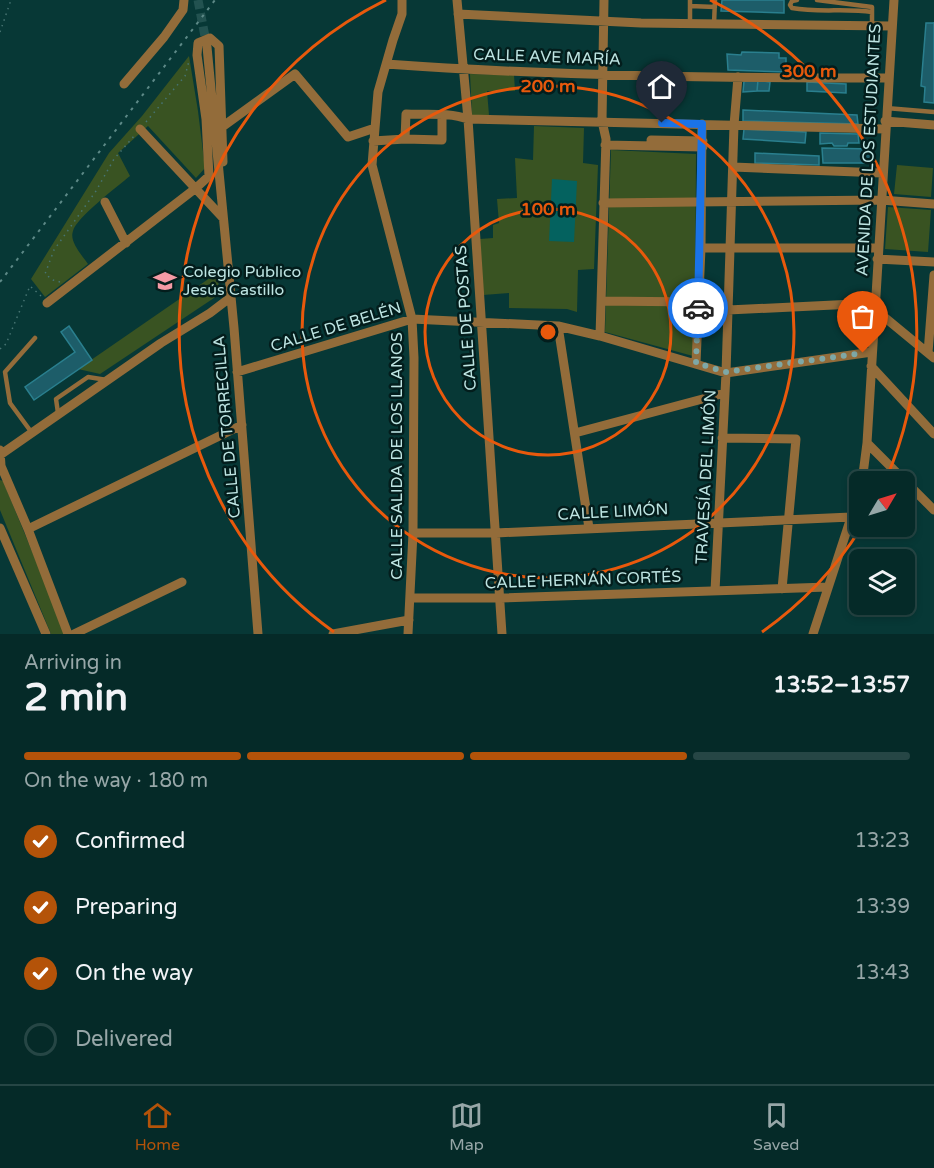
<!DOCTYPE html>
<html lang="en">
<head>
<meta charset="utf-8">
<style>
	body { margin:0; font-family:"Varela Round",sans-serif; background:#0e3230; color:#f1f3f6; height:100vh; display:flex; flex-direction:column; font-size:22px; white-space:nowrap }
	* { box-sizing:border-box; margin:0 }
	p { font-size:20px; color:#97a7a8 }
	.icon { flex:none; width:33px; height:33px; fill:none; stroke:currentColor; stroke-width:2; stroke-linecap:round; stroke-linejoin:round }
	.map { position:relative; height:634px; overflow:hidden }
	.side { display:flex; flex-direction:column; background:#052a28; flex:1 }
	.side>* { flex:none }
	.needle { width:39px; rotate:52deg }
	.controls { position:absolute; left:849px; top:471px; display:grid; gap:12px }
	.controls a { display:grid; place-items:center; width:66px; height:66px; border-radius:9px; background:#052a28; box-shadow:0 3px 9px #0003,0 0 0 2px #264645; font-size:30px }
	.pin { position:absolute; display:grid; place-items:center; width:51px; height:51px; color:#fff; margin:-62px -26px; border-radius:50% 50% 50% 0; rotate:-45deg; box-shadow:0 0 6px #0007 }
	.pin .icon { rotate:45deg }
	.courier { position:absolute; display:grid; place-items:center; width:60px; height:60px; margin:-30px; border:4px solid #1a73e8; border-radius:50%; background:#fff; color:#222; box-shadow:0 2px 8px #0007 }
	.summary em { font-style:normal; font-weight:700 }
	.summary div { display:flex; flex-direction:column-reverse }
	.summary { display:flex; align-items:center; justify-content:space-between; height:102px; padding:0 24px }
	h1 { font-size:39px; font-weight:700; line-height:45px }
	.bar { display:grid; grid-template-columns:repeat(4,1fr); gap:9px 6px; align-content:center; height:72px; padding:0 24px }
	.bar i { height:8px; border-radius:4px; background:#264645 }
	.bar .active { background:#b45309 }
	.bar p { grid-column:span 4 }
	ol { padding:0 24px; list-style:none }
	li { display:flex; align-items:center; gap:18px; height:66px }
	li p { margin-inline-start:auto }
	li .icon { padding:6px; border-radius:50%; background:#b45309; color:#fff; stroke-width:4 }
	li:last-child { color:#97a7a8 }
	li i { width:33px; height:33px; border:3px solid #264645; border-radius:50% }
	.menu { display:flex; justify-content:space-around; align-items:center; height:84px; border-top:2px solid #264645; background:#052a28; font-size:16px; color:#97a7a8 }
	.menu a { display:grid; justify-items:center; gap:3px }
	.menu .active { color:#b45309 }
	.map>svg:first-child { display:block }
</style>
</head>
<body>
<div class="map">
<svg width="934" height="634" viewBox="0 0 934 634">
	<rect width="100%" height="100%" fill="#073836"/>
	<path fill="#395322" d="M 189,56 L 198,111 L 205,168 L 196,178 L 148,126 L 118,153 L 130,176 C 118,186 76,218 73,231 C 69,242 82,255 88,264 L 45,297 L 31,279 L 109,153 L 142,116 Z
		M 470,74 L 514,75 L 515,91 L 487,91 L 489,115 L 472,115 Z
		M 534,126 L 584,128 L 583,163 L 598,165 L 594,269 L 578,270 L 577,312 L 567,309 L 509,308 L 509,293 L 483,295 L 480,239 L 493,238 L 493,225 L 499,223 L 497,199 L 517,198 L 515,158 L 533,160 Z
		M 611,150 L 696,154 L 695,335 L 693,356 L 605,332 Z
		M 897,165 L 933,168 L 931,197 L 894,194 Z
		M 888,207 L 931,210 L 928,252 L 885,249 Z
		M 220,271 L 217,296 L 100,374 L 78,369 Z
		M 0,480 L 3,481 L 66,634 L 51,634 L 0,510 Z"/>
	<path fill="#04625f" d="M 552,179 L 577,181 L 574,242 L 549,241 Z"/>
	<path fill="#1d5d69" stroke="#2a7f8e" stroke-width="1.5" d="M 722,0 L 784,0 L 784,13 L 721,11 Z
		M 934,22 L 934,103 L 924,102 L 925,87 L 921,86 L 926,23 L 934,23 Z
		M 742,52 L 779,53 L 779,58 L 786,58 L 786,72 L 728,70 L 727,54 L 741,55 Z
		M 758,80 L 770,82 L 769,91 L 757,91 Z
		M 758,80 L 757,91 L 743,92 L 744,81 Z
		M 807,82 L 846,84 L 846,93 L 807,91 Z
		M 743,110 L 857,115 L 858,124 L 743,121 Z
		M 744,129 L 806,132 L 805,143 L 743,139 Z
		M 820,133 L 858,134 L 859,143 L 848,143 L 847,146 L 834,146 L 832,143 L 820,144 Z
		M 822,148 L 872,149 L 872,161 L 868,163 L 823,163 Z
		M 755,153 L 819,156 L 819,165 L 755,163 Z
		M 69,326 L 92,360 L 34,400 L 25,387 L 75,352 L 61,332 Z"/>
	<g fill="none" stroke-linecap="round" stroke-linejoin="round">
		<path stroke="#225250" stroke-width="9" stroke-dasharray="9 4.5" stroke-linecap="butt" d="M 198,0 L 207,47"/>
		<path stroke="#477472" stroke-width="1.5" stroke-dasharray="1.5 4.5" stroke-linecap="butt" d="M 0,32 L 11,0
			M 146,122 L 185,76 L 189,61
			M 60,282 L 53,280 L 45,274 L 54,250 L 96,191 L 114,159 L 135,135
			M 0,349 L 6,344 L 30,286 L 41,296"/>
		<path stroke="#936c3a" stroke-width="4.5" d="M 690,0 L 690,23
			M 797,0 L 792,1 L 790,5 L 792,8 C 819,13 845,8 872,12
			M 817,0 L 872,7 L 872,26
			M 690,6 L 715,7
			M 714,24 L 715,0
			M 886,108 L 934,112
			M 58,413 L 56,399 L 88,377 L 107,380
			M 32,433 L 10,403 L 5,372 L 35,338"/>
		<path stroke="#936c3a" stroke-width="9" d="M 402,0 L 402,14 L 393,40 L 378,92 L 372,165 L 412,319 L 414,358 L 413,533 L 408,634
			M 457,0 L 468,119 L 502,634
			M 458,14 L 641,23 L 891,26
			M 207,47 L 234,328 L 258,634
			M 386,64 C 553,76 721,78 888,78
			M 124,84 L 164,37 L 183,10 L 184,0
			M 442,115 L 442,140 L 405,139 L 406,114 C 426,115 449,112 468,119 L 885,129
			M 885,121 L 934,125
			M 222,127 L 295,74 L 348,137 L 375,128
			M 140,129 L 223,218
			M 651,140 L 703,141
			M 373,141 L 405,139
			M 605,145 L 703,147
			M 733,167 L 882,173
			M 105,202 L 126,243
			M 603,203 L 881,200 L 934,204
			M 701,248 L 878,248
			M 877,259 L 934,262
			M 601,301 L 699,302
			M 47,303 L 196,188 L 209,176 L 206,119 L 197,55 L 198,43 L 210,38 L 219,46 L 223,162
			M 698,310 L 728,310 L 875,303 L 883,316 L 934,358
			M 558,326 L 589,528
			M 600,336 L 606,139 L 602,121 L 604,0
			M 928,353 L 934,275
			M 696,363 L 701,248 L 702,124
			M 871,366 L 934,434
			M 237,372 L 412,319 L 558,326 L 600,336 L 726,373 L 872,352
			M 575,433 L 725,393
			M 722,438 L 796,439 L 782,589
			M 867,443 L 934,510
			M 0,450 L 1,466 L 28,529 L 68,634
			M 0,455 L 161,343 L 210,313 L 231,297
			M 862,482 L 867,443 L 894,0
			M 0,528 L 46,634
			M 28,529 L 242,425
			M 413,533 L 496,533 L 851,517
			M 715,591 L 726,373 L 734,125 L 738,77
			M 411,598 L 500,598 L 828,587
			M 74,634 L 182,582
			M 333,634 L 409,620
			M 813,634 L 860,490"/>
		<path stroke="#5d8987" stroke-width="2" stroke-dasharray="3 6" stroke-linecap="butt" d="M 0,282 L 215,0"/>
	</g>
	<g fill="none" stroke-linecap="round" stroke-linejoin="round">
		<path stroke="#7ea8a6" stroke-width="6" stroke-dasharray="0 10.8" d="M 698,308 L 696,363 L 726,372 L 863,353"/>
		<path stroke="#1a73e8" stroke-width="8" d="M 662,123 L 702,124 L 698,308"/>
	</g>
	<g fill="none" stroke="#e8590c" stroke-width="3">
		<circle cx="548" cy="332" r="123"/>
		<circle cx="548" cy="332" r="246"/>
		<path d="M861 528A369 369 0 0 1 762 632M334 632A369 369 0 0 1 386 0M710 0A369 369 0 0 1 886 479"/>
	</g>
	<defs>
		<g id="school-bare" transform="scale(1.8)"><path d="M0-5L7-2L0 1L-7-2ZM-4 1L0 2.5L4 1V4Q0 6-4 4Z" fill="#f49aa5" stroke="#031d1c" stroke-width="2.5" paint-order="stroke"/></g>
	</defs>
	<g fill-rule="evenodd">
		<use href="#school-bare" x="165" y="281"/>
	</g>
	<g text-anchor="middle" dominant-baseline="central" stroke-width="5" stroke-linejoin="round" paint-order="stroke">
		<g font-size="16" fill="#bee5e3" stroke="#031d1c">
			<text transform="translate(547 57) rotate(2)">CALLE AVE MARÍA</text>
			<text transform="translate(869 150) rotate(-87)">AVENIDA DE LOS ESTUDIANTES</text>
			<text transform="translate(466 318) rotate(-94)">CALLE DE POSTAS</text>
			<text transform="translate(336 327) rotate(-17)">CALLE DE BELÉN</text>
			<text transform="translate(227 427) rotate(-95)">CALLE DE TORRECILLA</text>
			<text transform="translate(397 456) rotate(-90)">CALLE SALIDA DE LOS LLANOS</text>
			<text transform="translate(706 477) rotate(-87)">TRAVESÍA DEL LIMÓN</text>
			<text transform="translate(613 512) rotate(-3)">CALLE LIMÓN</text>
			<text transform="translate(583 580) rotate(-2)">CALLE HERNÁN CORTÉS</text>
		</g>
		<g font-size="16" fill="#bee5e3" stroke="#031d1c" text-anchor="start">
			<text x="183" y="272">Colegio Público<tspan x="183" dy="18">Jesús Castillo</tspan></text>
		</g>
	</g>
	<circle cx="548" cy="332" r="9" fill="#e8590c" stroke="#031d1c" stroke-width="3"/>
	<g font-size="18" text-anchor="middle" font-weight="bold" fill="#e8590c" stroke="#031d1c" stroke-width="5" stroke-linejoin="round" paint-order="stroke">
		<text x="809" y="77">300 m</text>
		<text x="548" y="92">200 m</text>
		<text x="548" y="215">100 m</text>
	</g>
</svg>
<div class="controls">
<a><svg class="needle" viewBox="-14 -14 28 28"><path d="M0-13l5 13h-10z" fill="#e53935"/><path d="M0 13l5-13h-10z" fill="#97a7a8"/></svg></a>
<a><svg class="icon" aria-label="layers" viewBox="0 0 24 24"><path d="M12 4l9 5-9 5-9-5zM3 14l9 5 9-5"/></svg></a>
</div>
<div class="pin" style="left:863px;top:353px;background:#ea580c"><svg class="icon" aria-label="bag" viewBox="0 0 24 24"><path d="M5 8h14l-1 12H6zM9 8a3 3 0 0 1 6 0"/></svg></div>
<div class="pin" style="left:662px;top:123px;background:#1f2937"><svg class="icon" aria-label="home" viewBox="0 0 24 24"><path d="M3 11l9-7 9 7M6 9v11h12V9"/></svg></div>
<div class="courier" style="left:698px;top:308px"><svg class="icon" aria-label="car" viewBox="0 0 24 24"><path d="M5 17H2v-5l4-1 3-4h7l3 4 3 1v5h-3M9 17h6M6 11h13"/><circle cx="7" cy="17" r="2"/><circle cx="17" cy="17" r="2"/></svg></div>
</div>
<section class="side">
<div class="summary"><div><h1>2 min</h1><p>Arriving in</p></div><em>13:52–13:57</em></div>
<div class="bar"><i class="active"></i><i class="active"></i><i class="active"></i><i></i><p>On the way · 180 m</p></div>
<ol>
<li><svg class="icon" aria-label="check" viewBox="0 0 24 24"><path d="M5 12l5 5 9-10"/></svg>Confirmed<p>13:23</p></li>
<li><svg class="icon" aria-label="check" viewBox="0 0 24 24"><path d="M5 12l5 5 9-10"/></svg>Preparing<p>13:39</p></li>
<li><svg class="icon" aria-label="check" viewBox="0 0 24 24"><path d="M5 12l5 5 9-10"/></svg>On the way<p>13:43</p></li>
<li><i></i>Delivered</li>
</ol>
</section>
<nav class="menu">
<a class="active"><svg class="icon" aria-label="home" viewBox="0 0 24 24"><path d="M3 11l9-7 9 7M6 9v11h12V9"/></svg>Home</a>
<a><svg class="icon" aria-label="map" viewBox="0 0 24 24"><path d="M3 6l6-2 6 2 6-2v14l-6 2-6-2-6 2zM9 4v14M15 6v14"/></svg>Map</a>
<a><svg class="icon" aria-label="saved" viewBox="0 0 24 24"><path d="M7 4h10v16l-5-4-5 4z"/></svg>Saved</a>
</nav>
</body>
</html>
